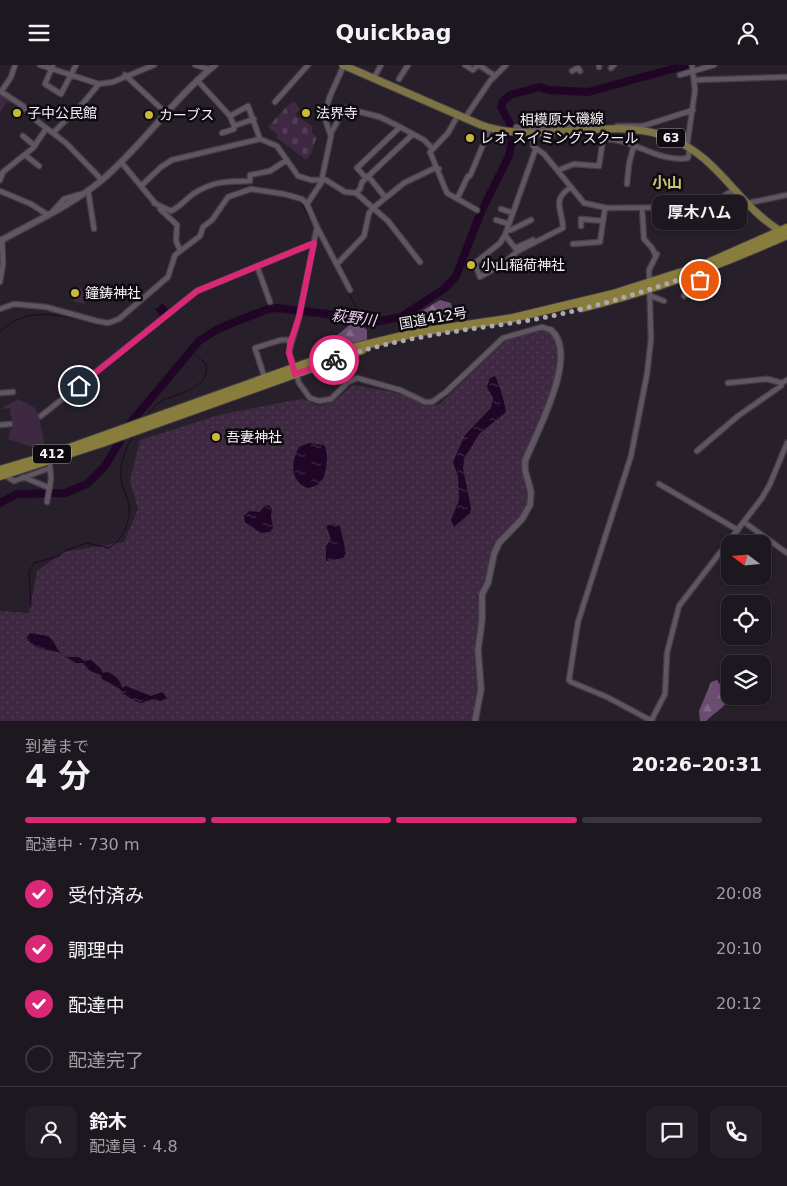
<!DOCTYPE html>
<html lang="ja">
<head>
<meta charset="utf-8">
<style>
	body { margin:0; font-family:"DejaVu Sans","Noto Sans JP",sans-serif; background:#252028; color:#f1f3f6; height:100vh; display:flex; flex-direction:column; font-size:19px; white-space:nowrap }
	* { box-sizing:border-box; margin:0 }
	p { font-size:16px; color:#a09fa4 }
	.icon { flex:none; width:28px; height:28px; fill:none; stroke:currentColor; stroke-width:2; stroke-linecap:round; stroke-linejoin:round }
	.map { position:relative; height:656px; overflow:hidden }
	.side { display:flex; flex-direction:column; background:#1d171f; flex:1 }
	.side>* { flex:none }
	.needle { width:32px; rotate:286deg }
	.controls { position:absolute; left:721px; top:470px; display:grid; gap:10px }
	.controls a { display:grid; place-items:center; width:50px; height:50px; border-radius:10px; background:#1d171f; box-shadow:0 1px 4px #0004,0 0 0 1px #3b363d; font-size:25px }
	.pin { position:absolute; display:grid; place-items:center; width:42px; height:42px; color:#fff; margin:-21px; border:2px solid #fff; border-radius:50%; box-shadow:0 1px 5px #0007 }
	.courier { position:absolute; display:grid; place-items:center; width:50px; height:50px; margin:-25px; border:4px solid #db2777; border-radius:50%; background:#fff; color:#222; box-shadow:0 1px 6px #0007 }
	.bubble { position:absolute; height:35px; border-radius:10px; background:#1d171f; box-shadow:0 1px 4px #0004,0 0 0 1px #3b363d; font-size:16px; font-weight:700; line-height:35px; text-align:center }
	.overview em { font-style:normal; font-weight:700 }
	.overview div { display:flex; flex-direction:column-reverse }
	.overview { display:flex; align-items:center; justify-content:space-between; height:85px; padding:0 25px }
	h1 { font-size:32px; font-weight:700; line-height:38px }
	.bar { display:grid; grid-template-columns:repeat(4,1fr); gap:8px 5px; align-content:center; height:60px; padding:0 25px }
	.bar i { height:6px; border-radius:4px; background:#3b363d }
	.bar .active { background:#db2777 }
	.bar p { grid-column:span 4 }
	.line { display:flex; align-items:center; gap:12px; padding:0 25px; border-top:1px solid #3b363d }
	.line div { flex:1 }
	.round { display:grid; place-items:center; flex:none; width:52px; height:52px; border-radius:10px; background:#252028 }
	ol { padding:0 25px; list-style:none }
	li { display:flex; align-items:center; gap:15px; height:55px }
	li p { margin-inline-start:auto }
	li .icon { padding:5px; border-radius:50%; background:#db2777; color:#fff; stroke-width:4 }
	li:last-child { color:#a09fa4 }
	li i { width:28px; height:28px; border:2px solid #3b363d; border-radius:50% }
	header { display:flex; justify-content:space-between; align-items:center; height:65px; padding:0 25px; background:#1d171f; font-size:22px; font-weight:700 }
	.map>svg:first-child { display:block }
</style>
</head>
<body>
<header><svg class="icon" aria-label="menu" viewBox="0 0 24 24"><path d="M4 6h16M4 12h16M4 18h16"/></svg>Quickbag<svg class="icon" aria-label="person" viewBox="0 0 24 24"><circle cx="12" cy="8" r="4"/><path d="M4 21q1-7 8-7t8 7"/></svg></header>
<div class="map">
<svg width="787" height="656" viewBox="0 0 787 656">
	<defs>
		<pattern id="grass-dots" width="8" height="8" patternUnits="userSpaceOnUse" patternTransform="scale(1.25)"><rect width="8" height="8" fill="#3e2842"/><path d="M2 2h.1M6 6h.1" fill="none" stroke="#513d55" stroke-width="1.8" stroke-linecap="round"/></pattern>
		<pattern id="forest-firs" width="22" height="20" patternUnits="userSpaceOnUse" patternTransform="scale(1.25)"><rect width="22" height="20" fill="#6c4d72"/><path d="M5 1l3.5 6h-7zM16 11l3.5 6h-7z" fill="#826787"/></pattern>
		<pattern id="cemetery-stones" width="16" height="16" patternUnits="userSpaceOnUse" patternTransform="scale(1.25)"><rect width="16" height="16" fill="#3e2842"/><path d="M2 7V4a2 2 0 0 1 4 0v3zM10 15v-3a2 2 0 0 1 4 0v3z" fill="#513d55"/></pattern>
		<pattern id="water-ripples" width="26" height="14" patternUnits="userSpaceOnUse" patternTransform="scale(1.25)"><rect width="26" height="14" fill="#210526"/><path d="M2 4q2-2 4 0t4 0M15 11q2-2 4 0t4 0" fill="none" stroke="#422a46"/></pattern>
	</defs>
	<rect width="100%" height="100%" fill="#271f29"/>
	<path fill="url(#grass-dots)" d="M 540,265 L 549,267 C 576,290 534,368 523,395 L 522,407 L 528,431 L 526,443 L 519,453 L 503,468 L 493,483 L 487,514 L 477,531 L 479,548 L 475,590 L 478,625 L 472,656 L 0,656 L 0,546 L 29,548 L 37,506 L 64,487 L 124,477 L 138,444 L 130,416 L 140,375 L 219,350 L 279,338 L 303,334 L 319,341 L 333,337 L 353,320 L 399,328 L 425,341 L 440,339 L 503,276 Z"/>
	<path fill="url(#forest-firs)" d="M 440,235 L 451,238 L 454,254 L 451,256 L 422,260 L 401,258 Z
		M 352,258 L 362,261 L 367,265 L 367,275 L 332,285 L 331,275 Z
		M 717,615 L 729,634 C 724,643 714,648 706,656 L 700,656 L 699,646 L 711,617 Z"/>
	<path fill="url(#cemetery-stones)" d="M 285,43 L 312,61 L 312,68 L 317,72 L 311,89 L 306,95 L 276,72 L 278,70 L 268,62 Z"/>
	<path fill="#3e2842" d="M 3,29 L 14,36 L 12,39 L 7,37 L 0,48 L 0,31 Z
		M 294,36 L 300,44 L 295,50 L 285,43 Z
		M 80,222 L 89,232 L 84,239 L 73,236 Z
		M 18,334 L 35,343 L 39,351 L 46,387 L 37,390 L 35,383 L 8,374 L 12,360 L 10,343 L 0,344 Z"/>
	<path fill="url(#water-ripples)" d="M 163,238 L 169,246 L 161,252 L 155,244 Z
		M 495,311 C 498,315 506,341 506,347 L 479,369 L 464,394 L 463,403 L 471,443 L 470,448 L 454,462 L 451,455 L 459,435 L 458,411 L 453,397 L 465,370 L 491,343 L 493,333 L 487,322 L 490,313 Z
		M 309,378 L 324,380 C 329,387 327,408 322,415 C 319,420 314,422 308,423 C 289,416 291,397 299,382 Z
		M 268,440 L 272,443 L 271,451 L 273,463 L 270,467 L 261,468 L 245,457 L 244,451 L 249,446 L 260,447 L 264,441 Z
		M 332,459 L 340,461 L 346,488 L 343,493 L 326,496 L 326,481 L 331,474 L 326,461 Z
		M 30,568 L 48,571 C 56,576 56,587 65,591 C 73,594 78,589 84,596 L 91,595 L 101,604 L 103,608 L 107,607 C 116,610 120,615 122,623 L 126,621 L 151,631 L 162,627 L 167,633 L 161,636 L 153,634 L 141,638 L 137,637 L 122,628 L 120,624 L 102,614 L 101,610 L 90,606 L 83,598 L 76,598 L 58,587 L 38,583 L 26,574 Z"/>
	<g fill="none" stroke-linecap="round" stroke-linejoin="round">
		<path stroke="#210526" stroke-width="1" d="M 300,136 L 315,163
			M 318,169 L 357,244 L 355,254
			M 169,213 L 174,205 L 174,199
			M 109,260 L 124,254 L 138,240
			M 0,267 C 25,240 61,251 93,257
			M 146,352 C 150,347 154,341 160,337 C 175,328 211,325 206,299 L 191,286
			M 31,542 L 29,507 L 34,498 L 59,491 L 64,486 L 86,478 L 109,483 C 123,475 131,456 129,440 C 127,431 122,423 121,414 C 119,401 126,381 134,370"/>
		<path stroke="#210526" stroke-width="8" d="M 0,438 L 17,429 L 65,428 L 87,419 L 105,401 L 132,356 L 199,276 L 216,265 L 237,256 L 268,244 L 277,243 L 336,250 L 374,257 L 401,252 L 444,224 L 456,211 L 481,147 L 509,91 L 512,75 L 510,59 L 501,42 L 503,36 L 510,30 L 539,22 L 549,25 L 588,27 L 687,0"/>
		<g stroke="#433b45" stroke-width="7">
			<path id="minor" d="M 40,0 L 99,19 L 113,17 L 154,0
				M 53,0 L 45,19 L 61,29 L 76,0
				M 195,0 L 209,4
				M 344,0 L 330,31 L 324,51 L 331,71 L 321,118 L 307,139 L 317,162 L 299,252 L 289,287 L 299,318 L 310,333 L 319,336 L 331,334 L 348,317 L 357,313 L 400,325 L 425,337 L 432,337 L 446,327 L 503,273 L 542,262 L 551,265
				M 465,0 L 473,5 L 478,0
				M 479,0 L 495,11
				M 599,0 L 599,2
				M 611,3 L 614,0
				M 572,6 L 578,3 L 580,6
				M 125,10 L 165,47
				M 680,10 L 714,0
				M 374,13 L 381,0
				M 399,14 L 408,0
				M 197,15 L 230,51 L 248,41 L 260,74
				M 695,15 L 787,12
				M 0,26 L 23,41 L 33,53 L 66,78 L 102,115
				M 1,27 L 11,12 L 15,0
				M 275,37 L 308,0
				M 458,50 L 448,68 L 430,87 L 447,128 L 477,145
				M 230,51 L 234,61 L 254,54
				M 465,53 L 490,16 L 506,0
				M 617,61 L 643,61 L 693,45
				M 516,62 L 584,62
				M 53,68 L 84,37 L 99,19
				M 222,68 L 234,64 L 234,61
				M 331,68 L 345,43 L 380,52 L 400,62
				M 533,69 L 533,81 L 544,89 L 584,138 L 607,143 L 706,142
				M 23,71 L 35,81
				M 687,81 L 695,25 L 692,0
				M 536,83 L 505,170 L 500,178 L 475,198 L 480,212 L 501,200 L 518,186 L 563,163 C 562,142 551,136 571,122
				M 25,90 L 39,101
				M 121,97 L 155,138
				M 559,105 L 574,99 L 599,101 L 603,74 C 633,73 657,98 688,93 L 690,83
				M 368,111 L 385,132
				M 366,113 L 357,103 L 400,62 L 424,75 L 433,84
				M 0,115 L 3,107 L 33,83 L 46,64
				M 627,119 L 629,99 L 634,80
				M 141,121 L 161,102 L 172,95 L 260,74 L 277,81 L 298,111 L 311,115 L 326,115 L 345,127 L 356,128 L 360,124 L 362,117 L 413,69
				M 88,125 L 94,164
				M 0,126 L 31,139 L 48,150
				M 356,128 L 388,156 L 420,197
				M 457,134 L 468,111 L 470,111 L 490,63
				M 154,138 L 171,146 C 180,142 186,134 193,129 C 213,116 228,116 250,116 L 250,110 L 270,106 L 287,95
				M 748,138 L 787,130
				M 642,143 L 644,174 L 652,183 L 656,191
				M 160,144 L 177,160 L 176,176 L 180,185
				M 501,144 L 513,148
				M 53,146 L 64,134 L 81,129
				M 496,155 L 509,159
				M 690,157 L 706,142 L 735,124
				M 581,161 L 581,154 L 603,156
				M 317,162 L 350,225
				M 507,165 L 511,165 L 531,155
				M 505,170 L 515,183 L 533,175
				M 573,179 L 600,177 L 605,143
				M 337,199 L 364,171 L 369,148 L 373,143 L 404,118 L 435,103 L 439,104
				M 257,201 L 270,237
				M 0,217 L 3,199 L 2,174
				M 651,231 L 664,236
				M 684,231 L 699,215 L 698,208
				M 0,244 L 14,239 L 46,242 L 97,256 L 108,258 L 119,254 L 168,212 L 175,190 L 200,171 L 203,162 L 212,155 L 228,132 L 251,124 L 284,129 L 302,134 L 307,139
				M 265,314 L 255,283 L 281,275 L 291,275
				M 728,318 L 767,314 L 782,318 L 787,315
				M 0,328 L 13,327
				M 41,351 L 197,226 L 314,178
				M 0,360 L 10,359
				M 697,386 L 738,351 L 781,321 L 782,318
				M 3,409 L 14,416 L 50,403
				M 23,412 L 50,423
				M 659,419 L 738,465
				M 47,437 L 51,414 L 50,401
				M 744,457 L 787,488
				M 651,656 L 665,629 L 667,588 L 679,541 L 762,433 L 770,419 L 787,378
				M 652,656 L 607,632 L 571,617 L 569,615 L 578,557 L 631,391 L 647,309 L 651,274 L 649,205 L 657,189"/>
		</g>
		<g stroke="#433b45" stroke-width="8">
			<path id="tertiary" d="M 0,176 C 34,157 72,140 102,115 C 143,80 173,34 215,0
				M 475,656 L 481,624 L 478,585 L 482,555 L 482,529 L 488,518 L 494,489 L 499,478 L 522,454 L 530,440 L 531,427 L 525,405 L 525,396 C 536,368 580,289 551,265"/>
		</g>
		<g stroke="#433b45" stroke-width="9">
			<path id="primary" d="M 343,0 L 481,60 C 540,81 606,51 665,71 C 720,90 737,142 784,168"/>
		</g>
		<g stroke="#433b45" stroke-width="10">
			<path id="trunk" d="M 581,243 C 653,226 720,200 787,170
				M 0,405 L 44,392 L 344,285 L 419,267 L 513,253 L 613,229 L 701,201 L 787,163
				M 0,411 L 102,378 L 362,285"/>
		</g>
		<use href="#minor" stroke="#605662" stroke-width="4.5"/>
		<use href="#tertiary" stroke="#605662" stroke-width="5.5"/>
		<use href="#primary" stroke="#7e7345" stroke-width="7"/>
		<use href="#trunk" stroke="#887d3c" stroke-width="8"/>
	</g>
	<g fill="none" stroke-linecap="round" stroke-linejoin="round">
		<path stroke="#aea8b0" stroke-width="5" stroke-dasharray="0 9" d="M 334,295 C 391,274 452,267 512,258 C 575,249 638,229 698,208 L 700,215"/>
		<path stroke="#db2777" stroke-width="6" d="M 79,321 L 197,226 L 314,178 L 299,252 L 290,279 L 289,288 L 295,309 L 334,295"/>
	</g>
	<g fill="#caba39" stroke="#0e0a0f" stroke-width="2">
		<circle cx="17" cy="48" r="5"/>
		<circle cx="306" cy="48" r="5"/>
		<circle cx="149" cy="50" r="5"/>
		<circle cx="470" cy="73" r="5"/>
		<circle cx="471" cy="200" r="5"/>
		<circle cx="75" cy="228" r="5"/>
		<circle cx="216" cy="372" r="5"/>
	</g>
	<g text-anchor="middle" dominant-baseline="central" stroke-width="5" stroke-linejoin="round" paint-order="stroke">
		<g fill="#0e0a0f" stroke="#b1acb2" stroke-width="1">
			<rect x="657" y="63.5" width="28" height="19" rx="4"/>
			<rect x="33" y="379.5" width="38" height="19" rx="4"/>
		</g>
		<g font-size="12" font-weight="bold" fill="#f7f1f8">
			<text x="671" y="73">63</text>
			<text x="52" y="389">412</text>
		</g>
		<g font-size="14" fill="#f7f1f8" stroke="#0e0a0f" text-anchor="start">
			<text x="27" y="48">子中公民館</text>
			<text x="316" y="48">法界寺</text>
			<text x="159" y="50">カーブス</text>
			<text x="480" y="73">レオ スイミングスクール</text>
			<text x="481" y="200">小山稲荷神社</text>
			<text x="85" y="228">鐘鋳神社</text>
			<text x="226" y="372">吾妻神社</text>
		</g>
		<g font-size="14" fill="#f7f1f8" stroke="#0e0a0f">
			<text transform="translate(562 54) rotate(-1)">相模原大磯線</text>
			<text transform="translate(433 253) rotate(-10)">国道412号</text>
		</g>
		<g font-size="15" font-weight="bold" fill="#cdc375" stroke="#0e0a0f">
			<text x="667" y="118">小山</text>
		</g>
		<g font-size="15" font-style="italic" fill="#f3d3f9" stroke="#0e0a0f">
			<text transform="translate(354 253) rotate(7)">萩野川</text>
		</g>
	</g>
</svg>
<div class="controls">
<a><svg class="needle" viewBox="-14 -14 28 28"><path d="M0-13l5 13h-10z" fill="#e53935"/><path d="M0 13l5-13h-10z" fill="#a09fa4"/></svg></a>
<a><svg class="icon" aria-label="locate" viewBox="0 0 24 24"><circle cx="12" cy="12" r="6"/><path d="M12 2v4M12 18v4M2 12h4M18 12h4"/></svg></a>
<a><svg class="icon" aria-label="layers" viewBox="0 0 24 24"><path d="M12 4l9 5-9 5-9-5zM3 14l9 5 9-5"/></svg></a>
</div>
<div class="pin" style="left:700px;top:215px;background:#ea580c"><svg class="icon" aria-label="bag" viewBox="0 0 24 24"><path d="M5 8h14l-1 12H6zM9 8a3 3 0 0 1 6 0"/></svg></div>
<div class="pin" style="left:79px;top:321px;background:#1f2937"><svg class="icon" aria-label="home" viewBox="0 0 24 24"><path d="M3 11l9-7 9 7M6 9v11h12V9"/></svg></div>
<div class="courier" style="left:334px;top:295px"><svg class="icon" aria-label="bike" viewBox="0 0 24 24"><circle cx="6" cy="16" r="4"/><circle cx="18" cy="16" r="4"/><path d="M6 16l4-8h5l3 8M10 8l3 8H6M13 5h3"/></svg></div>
<div class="bubble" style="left:652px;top:130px;width:95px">厚木ハム</div>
</div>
<section class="side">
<div class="overview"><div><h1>4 分</h1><p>到着まで</p></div><em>20:26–20:31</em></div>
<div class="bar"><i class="active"></i><i class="active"></i><i class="active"></i><i></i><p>配達中 · 730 m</p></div>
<ol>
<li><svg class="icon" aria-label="check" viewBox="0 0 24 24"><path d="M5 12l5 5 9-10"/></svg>受付済み<p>20:08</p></li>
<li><svg class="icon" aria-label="check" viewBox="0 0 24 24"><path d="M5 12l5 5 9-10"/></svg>調理中<p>20:10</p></li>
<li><svg class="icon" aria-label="check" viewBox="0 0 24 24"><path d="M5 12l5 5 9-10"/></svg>配達中<p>20:12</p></li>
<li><i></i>配達完了</li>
</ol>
<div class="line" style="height:90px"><a class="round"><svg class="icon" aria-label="person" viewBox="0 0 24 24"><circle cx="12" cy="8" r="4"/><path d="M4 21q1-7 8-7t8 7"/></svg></a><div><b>鈴木</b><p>配達員 · 4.8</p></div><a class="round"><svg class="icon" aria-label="chat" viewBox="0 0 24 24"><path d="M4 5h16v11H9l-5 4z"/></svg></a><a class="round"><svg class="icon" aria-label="phone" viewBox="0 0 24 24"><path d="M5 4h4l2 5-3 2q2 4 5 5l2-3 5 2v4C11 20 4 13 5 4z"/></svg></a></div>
</section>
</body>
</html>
